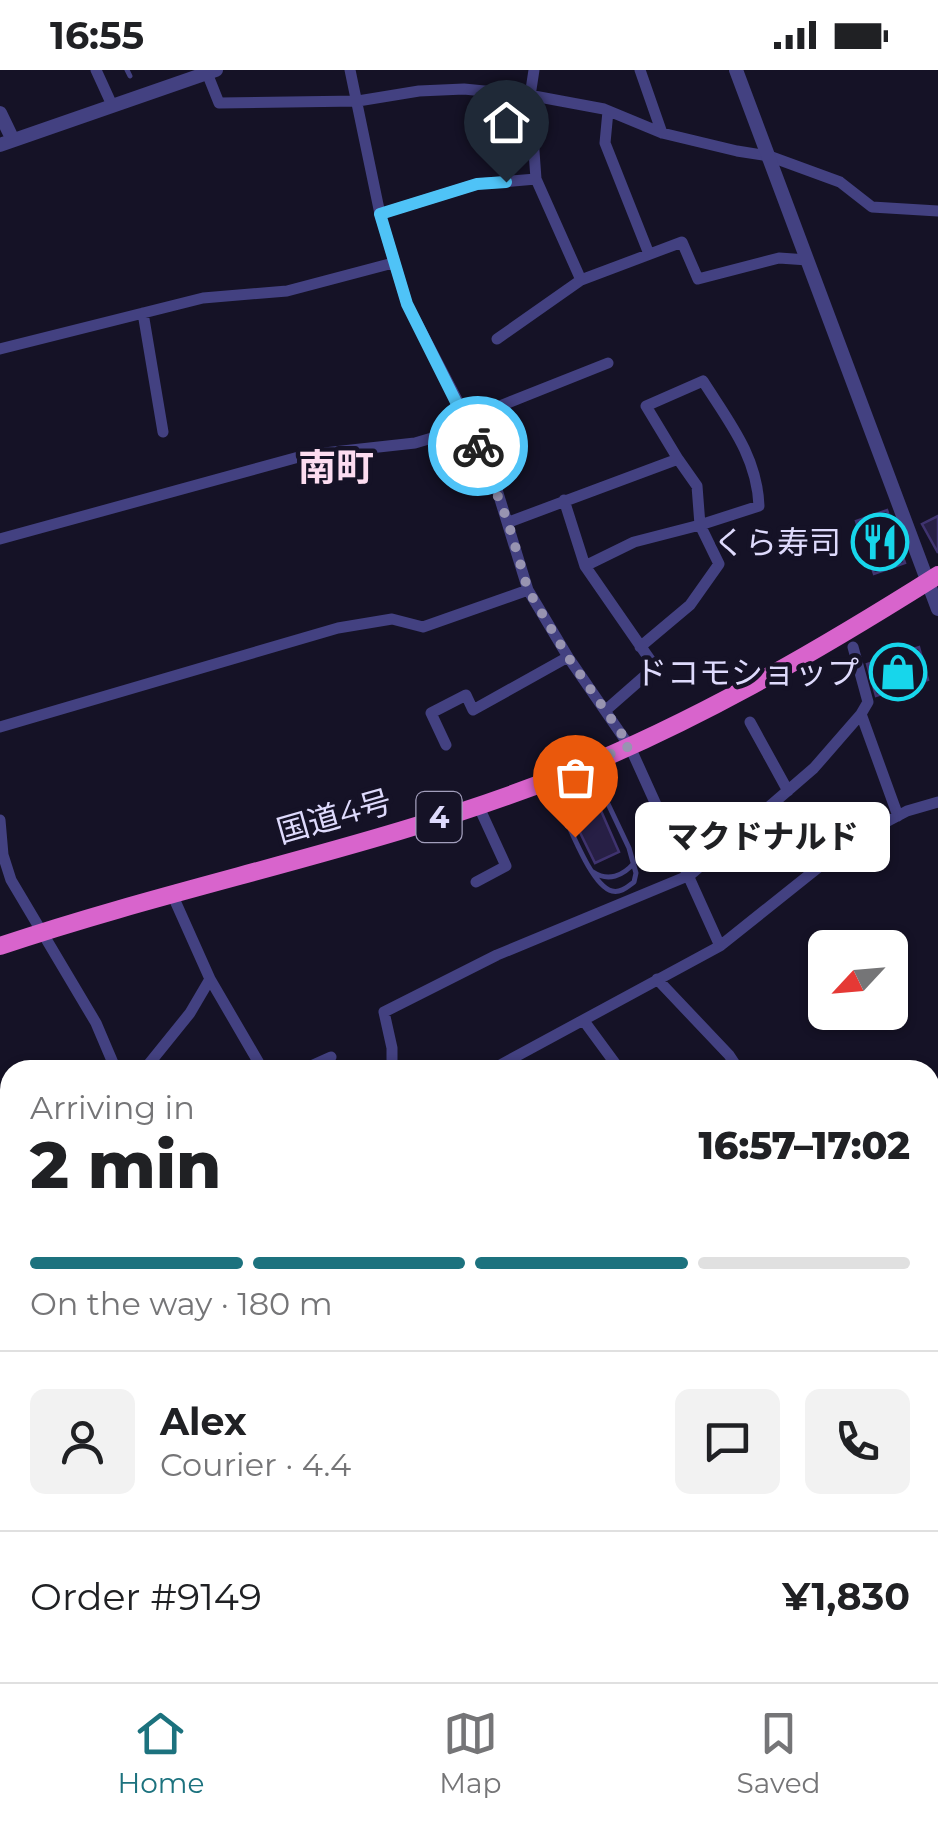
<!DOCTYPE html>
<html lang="en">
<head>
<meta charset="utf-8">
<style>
	body { margin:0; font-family:Montserrat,"Noto Sans JP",sans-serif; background:#f2f2f2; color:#202124; height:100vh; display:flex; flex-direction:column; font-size:38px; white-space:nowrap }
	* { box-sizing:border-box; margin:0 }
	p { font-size:32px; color:#757577 }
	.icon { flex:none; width:55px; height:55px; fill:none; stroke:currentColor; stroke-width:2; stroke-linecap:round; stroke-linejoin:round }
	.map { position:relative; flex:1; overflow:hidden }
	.panel { position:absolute; left:0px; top:990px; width:940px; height:622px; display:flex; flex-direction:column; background:#fff; border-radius:30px 30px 0 0; box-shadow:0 2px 8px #0004 }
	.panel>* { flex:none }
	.needle { width:65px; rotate:244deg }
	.tools { position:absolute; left:808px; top:860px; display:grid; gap:20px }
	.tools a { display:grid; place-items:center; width:100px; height:100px; border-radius:15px; background:#fff; box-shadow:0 2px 8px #0004; font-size:50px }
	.pin { position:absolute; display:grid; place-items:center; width:85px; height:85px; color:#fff; margin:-102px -42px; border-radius:50% 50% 50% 0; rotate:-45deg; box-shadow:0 0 10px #0007 }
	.pin .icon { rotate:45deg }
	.courier { position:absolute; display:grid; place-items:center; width:100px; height:100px; margin:-50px; border:8px solid #4fc3f7; border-radius:50%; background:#fff; color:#222; box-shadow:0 2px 12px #0007 }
	.bubble { position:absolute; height:70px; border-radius:15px; background:#fff; box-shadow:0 2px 8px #0004; font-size:32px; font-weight:800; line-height:70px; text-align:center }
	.headline em { font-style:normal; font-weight:800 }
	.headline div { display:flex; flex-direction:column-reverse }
	.headline { display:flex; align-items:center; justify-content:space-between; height:170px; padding:0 30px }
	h1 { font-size:65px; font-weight:800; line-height:75px }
	.bar { display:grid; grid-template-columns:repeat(4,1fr); gap:15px 10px; align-content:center; height:120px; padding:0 30px }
	.bar i { height:12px; border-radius:8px; background:#e0e0e0 }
	.bar .active { background:#1c727e }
	.bar p { grid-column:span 4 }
	.line { display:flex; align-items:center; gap:25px; padding:0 30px; border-top:2px solid #e0e0e0 }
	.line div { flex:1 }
	.round { display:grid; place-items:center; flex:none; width:105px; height:105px; border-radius:15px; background:#f2f2f2 }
	.status { display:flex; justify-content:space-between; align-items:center; height:70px; padding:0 50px; background:#fff; direction:ltr }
	.status svg { height:28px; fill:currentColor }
	.tabs { display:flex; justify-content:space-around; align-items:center; height:140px; border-top:2px solid #e0e0e0; background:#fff; font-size:28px; color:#757577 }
	.tabs a { display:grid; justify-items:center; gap:5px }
	.tabs .active { color:#1c727e }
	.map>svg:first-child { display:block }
</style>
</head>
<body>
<div class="status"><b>16:55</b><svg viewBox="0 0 49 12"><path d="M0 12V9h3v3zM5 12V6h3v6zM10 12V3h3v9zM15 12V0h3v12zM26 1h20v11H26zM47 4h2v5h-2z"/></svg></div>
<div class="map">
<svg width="938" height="1612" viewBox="0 0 938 1612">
	<rect width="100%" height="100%" fill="#151226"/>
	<path fill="#271f45" stroke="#3f336f" stroke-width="2.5" d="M 887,440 L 905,493 L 874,504 L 856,451 Z
		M 938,446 L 938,483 L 922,454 Z
		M 919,577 L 928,610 L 876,626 L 867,594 Z
		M 595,727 L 619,782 L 595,793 L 569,740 Z"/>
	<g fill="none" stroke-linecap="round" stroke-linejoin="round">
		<path stroke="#434181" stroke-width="5" d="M 127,0 L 130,6
			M 560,710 L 564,729 L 561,739 C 570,757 592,817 612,821 C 621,823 627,817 634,812 L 636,803 L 629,778 L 590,696
			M 593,802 C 608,812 623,806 634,793
			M 0,1457 L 10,1456"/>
		<path stroke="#434181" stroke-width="11" d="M 96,0 L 112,35
			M 350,0 L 380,144 L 407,234 L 467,349 L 494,410 L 528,520 L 568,587 L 630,677 L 720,876
			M 534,0 L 530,26 L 536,109
			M 640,0 L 662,63
			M 207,3 L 219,33 L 358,31 L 419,21 L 464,19 L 534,26 L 604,39 L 662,63 L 737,81 L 769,86 L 840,112 L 872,137 L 938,141
			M 608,41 L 605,73 L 649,184
			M 380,144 L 477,114 L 536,109 L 581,210 L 682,172 L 698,209 L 779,188 L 808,190
			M 143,243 L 163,362
			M 497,269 L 581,210
			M 0,279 L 203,228 L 287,221 L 393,193
			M 467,349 L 608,293
			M 564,430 L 585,496 L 655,597 L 606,640
			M 509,452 L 678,389 L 646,336 L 703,311 C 729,352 757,386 759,436 L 700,455 L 697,416 L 678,389
			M 0,469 L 306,385 L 415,373 L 469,357
			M 585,496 L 634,472 L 700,455 L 719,494 L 690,535 L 640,577
			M 853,577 L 868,632 L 861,644
			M 750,652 L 788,721
			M 0,657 L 338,558 L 392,549 L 423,557 L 528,520
			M 446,675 L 431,643 L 466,625 L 473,640 L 568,587
			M 0,750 L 3,785 L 11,810 L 96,953 L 116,1000
			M 476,812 L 506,796 L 478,735
			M 172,824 L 210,909 L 263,1000
			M 657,909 L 729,985 L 739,1000
			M 584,951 L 620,1000
			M 144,1000 L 190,943 L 210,909
			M 302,1000 L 331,987
			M 392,1000 L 392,978 L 384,942 L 497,885 L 690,805 L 814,698 L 861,644 L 898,746
			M 491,1000 L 720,876 L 854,769 L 907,741 L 938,732
			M 0,1274 L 10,1270
			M 930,1286 L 938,1298
			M 930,1434 L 938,1429
			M 930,1518 L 938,1513
			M 335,1607 L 346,1603 L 366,1611 L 433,1602
			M 293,1612 L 319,1602"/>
		<path stroke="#434181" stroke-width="14" d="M 736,0 L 938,539
			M 0,43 L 13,70
			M 0,75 L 216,0
			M 743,1602 L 751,1612
			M 765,1602 L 773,1612
			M 557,1612 L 566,1602"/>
		<path stroke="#d864cc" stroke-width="18" d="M 0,876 C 184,814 377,778 558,707 C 692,654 816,582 938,505"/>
	</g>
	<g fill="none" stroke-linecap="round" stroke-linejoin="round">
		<path stroke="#9894b1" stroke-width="10" stroke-dasharray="0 18" d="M 478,376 L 508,452 L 528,520 L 568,587 L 630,676 L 558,706 L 564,728 L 562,738 L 575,767"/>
		<path stroke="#4fc3f7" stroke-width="12" d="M 478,376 L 407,234 L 380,144 L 477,114 L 506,112"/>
	</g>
	<defs>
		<g id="restaurant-ring" transform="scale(2.875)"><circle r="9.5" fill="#151226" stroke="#17d6eb" stroke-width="1.5"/><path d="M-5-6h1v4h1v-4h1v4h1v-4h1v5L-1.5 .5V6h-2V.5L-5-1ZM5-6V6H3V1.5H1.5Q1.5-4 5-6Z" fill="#17d6eb"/></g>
		<g id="shop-ring" transform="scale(2.875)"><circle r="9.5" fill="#151226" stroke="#17d6eb" stroke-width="1.5"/><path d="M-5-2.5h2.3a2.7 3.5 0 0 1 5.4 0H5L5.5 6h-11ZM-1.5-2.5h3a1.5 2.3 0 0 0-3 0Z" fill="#17d6eb"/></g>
	</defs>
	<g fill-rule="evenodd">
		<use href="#restaurant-ring" x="880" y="472"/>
		<use href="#shop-ring" x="898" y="602"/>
	</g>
	<g text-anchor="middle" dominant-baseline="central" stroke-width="9" stroke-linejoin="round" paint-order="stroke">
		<rect fill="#151226" stroke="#a29ebc" stroke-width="2.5" x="416.5" y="722" width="45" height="50" rx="8"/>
		<g font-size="30" font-weight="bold" fill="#dedafc">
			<text x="439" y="747">4</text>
		</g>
		<g font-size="32" fill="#dedafc" stroke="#151226" text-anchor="end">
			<text x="841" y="472">くら寿司</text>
			<text x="859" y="602">ドコモショップ</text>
		</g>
		<g font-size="32" fill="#dedafc" stroke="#151226">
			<text transform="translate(334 746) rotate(-16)">国道4号</text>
		</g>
		<g font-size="38" font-weight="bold" fill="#fcdcf0" stroke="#151226">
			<text x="336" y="397">南町</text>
		</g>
	</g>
</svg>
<div class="tools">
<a><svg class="needle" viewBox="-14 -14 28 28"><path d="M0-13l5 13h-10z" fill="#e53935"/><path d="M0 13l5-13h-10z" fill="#757577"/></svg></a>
</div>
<div class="pin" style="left:575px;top:767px;background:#ea580c"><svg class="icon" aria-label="bag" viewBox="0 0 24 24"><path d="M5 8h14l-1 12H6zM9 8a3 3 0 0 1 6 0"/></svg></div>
<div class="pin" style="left:506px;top:112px;background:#1f2937"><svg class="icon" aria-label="home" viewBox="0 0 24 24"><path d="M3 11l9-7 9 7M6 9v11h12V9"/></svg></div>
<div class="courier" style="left:478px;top:376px"><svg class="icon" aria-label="bike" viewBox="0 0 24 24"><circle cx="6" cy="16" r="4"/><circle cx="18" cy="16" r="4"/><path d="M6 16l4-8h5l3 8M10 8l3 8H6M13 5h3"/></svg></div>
<div class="bubble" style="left:635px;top:732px;width:255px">マクドナルド</div>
<section class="panel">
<div class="headline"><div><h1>2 min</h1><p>Arriving in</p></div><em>16:57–17:02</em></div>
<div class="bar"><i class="active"></i><i class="active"></i><i class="active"></i><i></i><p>On the way · 180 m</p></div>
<div class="line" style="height:180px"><a class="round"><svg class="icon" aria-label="person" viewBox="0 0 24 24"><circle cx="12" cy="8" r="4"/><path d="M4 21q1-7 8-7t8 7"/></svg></a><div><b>Alex</b><p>Courier · 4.4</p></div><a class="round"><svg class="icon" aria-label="chat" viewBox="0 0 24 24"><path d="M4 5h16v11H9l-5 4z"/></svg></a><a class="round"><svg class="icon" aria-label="phone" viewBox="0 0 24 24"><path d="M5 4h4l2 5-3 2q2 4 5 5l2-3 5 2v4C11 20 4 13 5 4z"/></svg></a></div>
<div class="line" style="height:130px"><div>Order #9149</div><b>¥1,830</b></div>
</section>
</div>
<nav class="tabs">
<a class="active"><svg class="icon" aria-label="home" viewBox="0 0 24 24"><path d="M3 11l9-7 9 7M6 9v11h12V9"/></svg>Home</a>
<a><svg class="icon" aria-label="map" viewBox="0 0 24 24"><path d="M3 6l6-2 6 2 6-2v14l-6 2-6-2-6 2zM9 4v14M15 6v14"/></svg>Map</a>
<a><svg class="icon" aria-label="saved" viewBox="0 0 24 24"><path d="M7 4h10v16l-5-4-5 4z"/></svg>Saved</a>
</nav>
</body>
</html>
